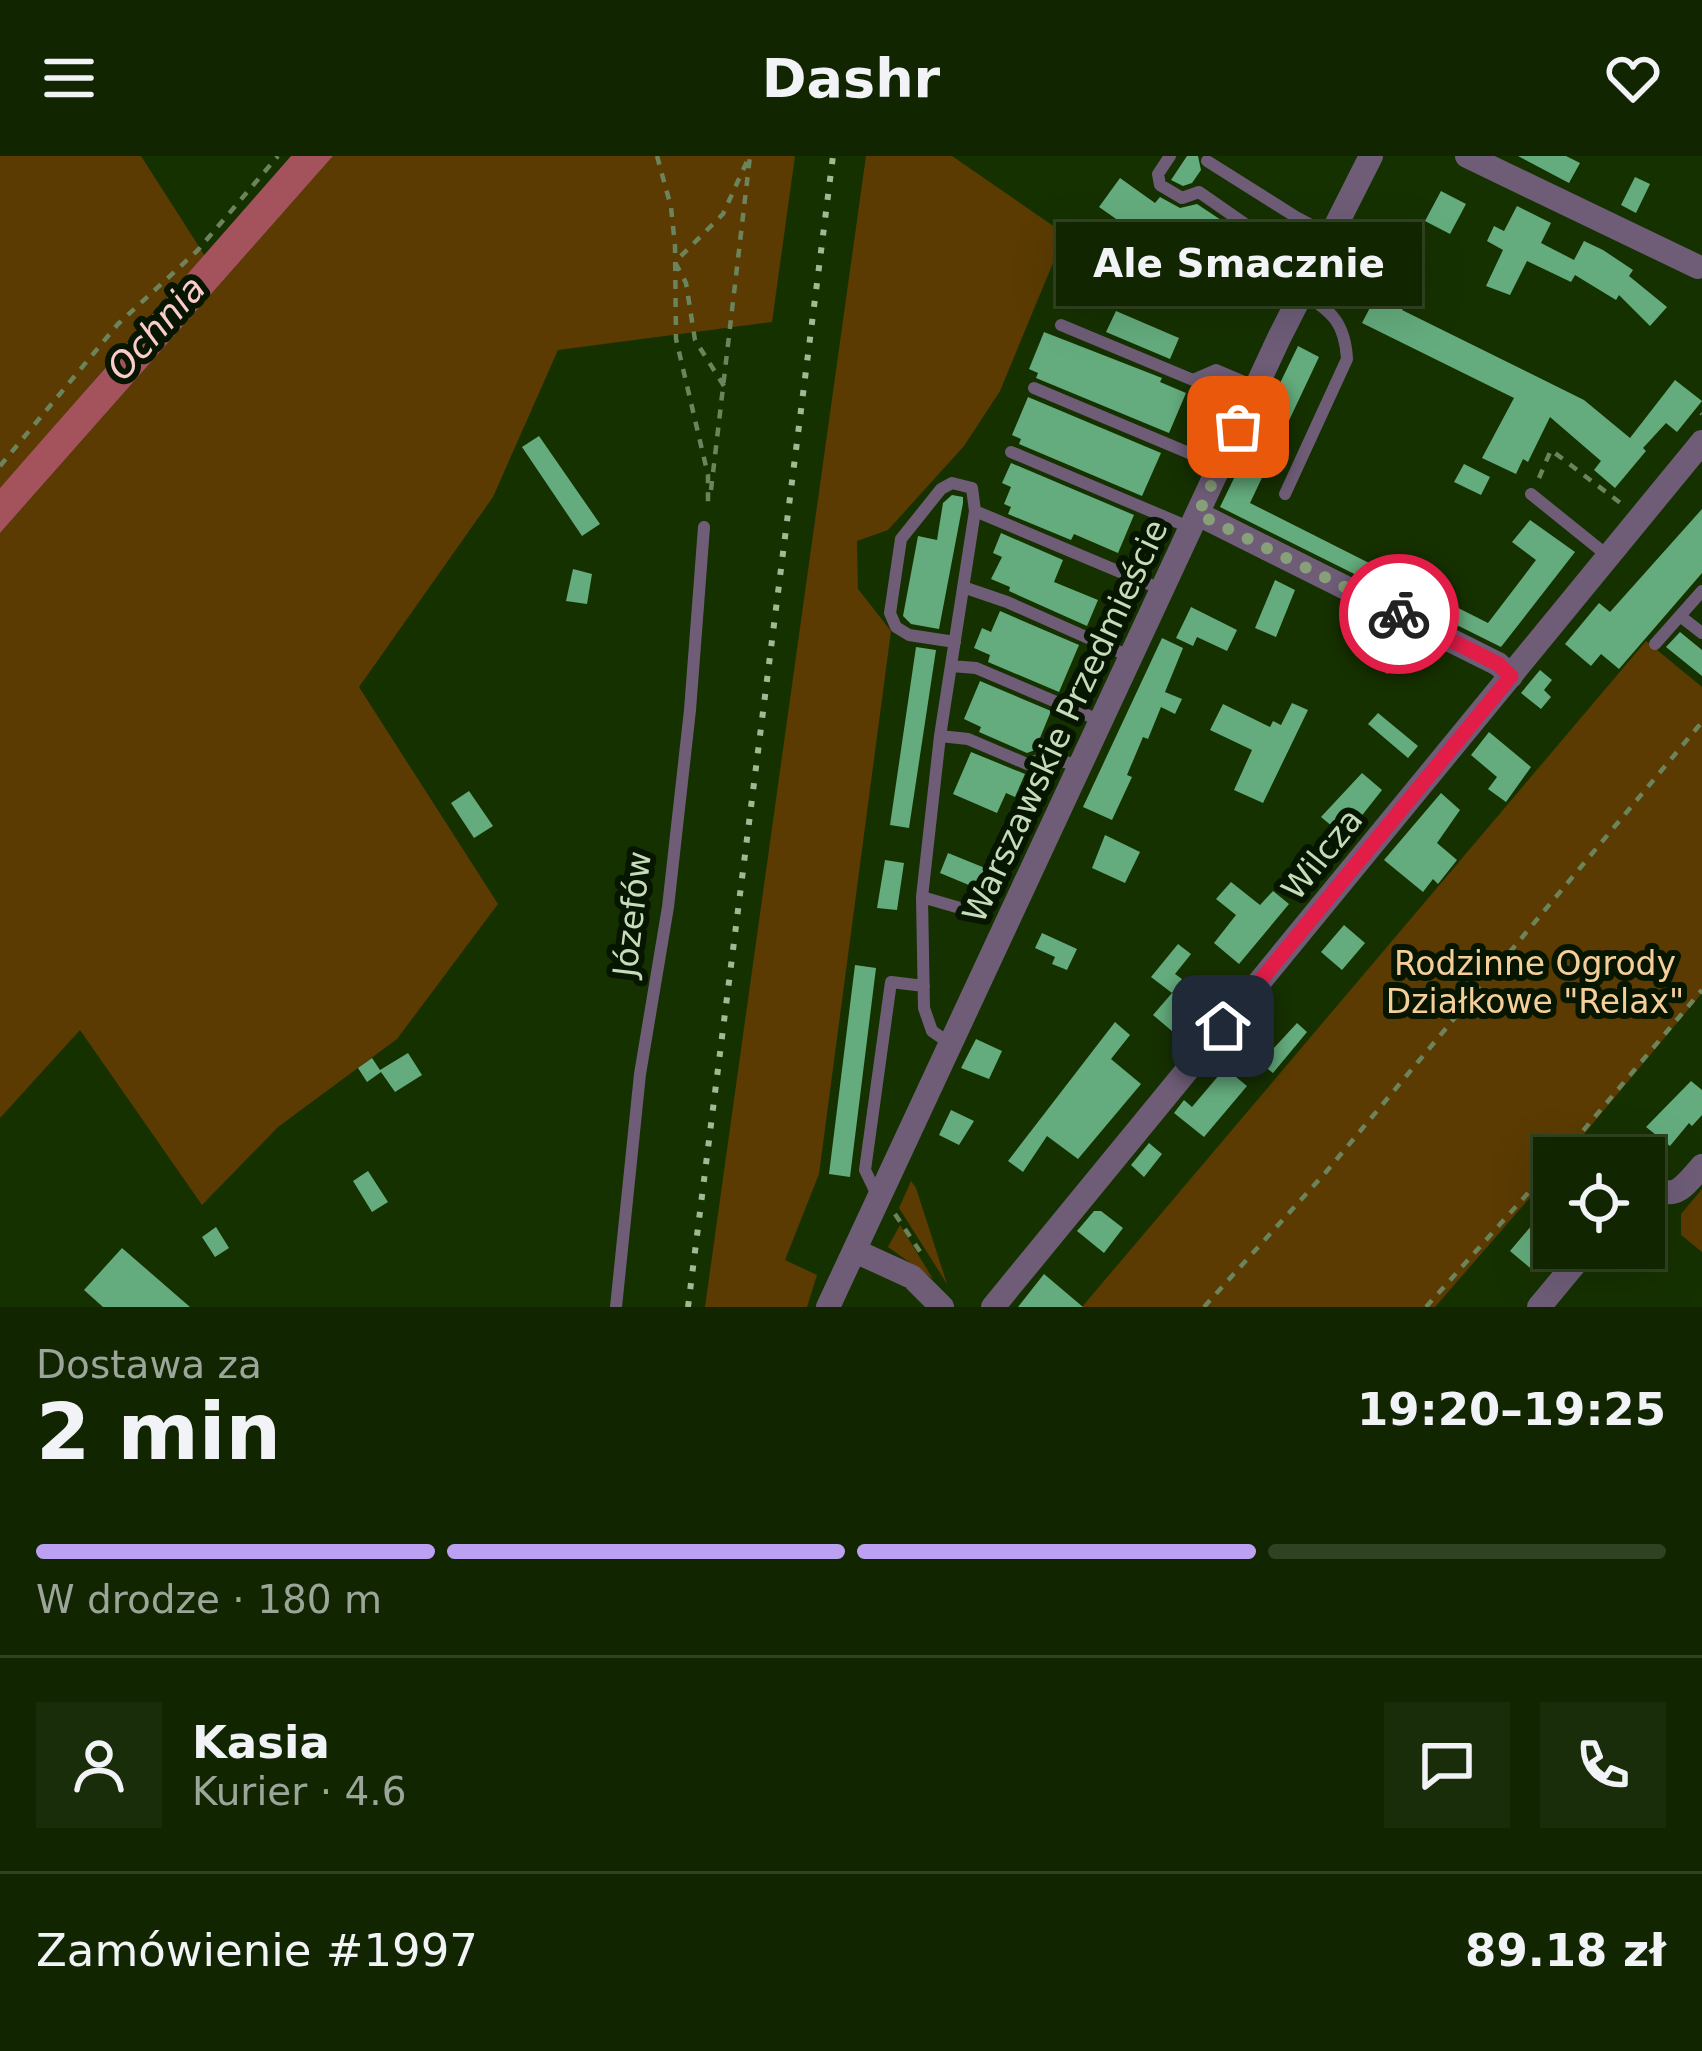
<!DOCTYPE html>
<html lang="pl">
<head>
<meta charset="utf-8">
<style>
	body { margin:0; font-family:"DejaVu Sans",sans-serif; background:#192d0a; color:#f1f3f6; height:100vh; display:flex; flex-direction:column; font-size:45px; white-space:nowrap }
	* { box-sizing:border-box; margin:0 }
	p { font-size:39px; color:#9ca599 }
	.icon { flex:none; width:66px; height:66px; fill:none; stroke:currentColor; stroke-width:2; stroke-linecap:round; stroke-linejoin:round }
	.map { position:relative; height:1151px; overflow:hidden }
	.details { display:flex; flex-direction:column; background:#102500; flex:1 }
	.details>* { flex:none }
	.controls { position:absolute; left:1533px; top:981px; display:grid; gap:24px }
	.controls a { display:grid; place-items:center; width:132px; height:132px; border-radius:0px; background:#102500; box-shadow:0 12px 48px #0002,0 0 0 3px #304222; font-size:60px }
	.pin { position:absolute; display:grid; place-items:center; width:102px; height:102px; color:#fff; margin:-51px; border-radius:24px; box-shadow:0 6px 18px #0006 }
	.courier { position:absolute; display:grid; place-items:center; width:120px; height:120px; margin:-60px; border:9px solid #e11d48; border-radius:50%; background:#fff; color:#222; box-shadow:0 3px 15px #0007 }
	.bubble { position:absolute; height:84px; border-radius:0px; background:#102500; box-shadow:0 12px 48px #0002,0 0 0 3px #304222; font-size:39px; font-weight:700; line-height:84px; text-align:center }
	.overview em { font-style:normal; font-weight:700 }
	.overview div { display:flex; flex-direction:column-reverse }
	.overview { display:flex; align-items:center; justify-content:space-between; height:204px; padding:0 36px }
	h1 { font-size:78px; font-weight:700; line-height:90px }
	.bar { display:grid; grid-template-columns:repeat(4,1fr); gap:18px 12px; align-content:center; height:144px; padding:0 36px }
	.bar i { height:15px; border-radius:9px; background:#304222 }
	.bar .on { background:#bca0f2 }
	.bar p { grid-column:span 4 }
	.line { display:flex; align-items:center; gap:30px; padding:0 36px; border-top:3px solid #304222 }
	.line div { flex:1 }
	.round { display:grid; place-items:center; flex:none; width:126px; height:126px; border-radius:0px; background:#192d0a }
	header { display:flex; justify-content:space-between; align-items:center; height:156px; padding:0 36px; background:#102500; font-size:54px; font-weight:700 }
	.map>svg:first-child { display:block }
</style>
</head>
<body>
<header><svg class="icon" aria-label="menu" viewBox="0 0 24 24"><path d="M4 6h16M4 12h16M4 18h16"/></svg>Dashr<svg class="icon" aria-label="heart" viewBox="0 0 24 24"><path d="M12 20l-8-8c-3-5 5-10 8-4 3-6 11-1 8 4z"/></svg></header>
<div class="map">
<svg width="1702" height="1151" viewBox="0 0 1702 1151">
	<rect width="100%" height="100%" fill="#163100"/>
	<path fill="#5b3b02" d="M 0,0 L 141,0 L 205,100 C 133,174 70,256 0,332 Z
		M 333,0 L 795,0 L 772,166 L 558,194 L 493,341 L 359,531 L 498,748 L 397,883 L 278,971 L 202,1049 L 80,874 L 0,962 L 0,377 Z
		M 866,0 L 952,0 L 1065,78 L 1000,235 L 964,290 L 888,374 L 857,385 L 858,433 L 891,475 L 819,1018 L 785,1104 L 817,1119 L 807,1151 L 705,1151 Z
		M 1646,485 L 1702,531 L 1702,837 L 1564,1002 L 1554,1002 L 1554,1014 L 1435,1151 L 1082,1151 Z
		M 911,1025 L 916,1032 L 947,1128 L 899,1052 Z
		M 1702,1033 L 1702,1096 L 1681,1079 L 1681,1058 Z
		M 900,1069 L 933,1123 L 888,1091 Z"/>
	<path fill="#a4535c" d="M 291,0 L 333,0 L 0,377 L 0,332 Z"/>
	<path fill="#64ac7d" d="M 1187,0 L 1198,0 L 1201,14 L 1192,27 L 1183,30 L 1171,24 Z
		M 1518,0 L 1566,0 L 1580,7 L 1569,27 Z
		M 1635,21 L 1650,28 L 1636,57 L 1621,49 Z
		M 1120,22 L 1155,47 L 1160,41 L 1180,52 L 1197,48 L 1236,74 L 1241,95 L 1235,103 L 1260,121 L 1239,149 L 1099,51 Z
		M 1441,35 L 1466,48 L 1450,78 L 1425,65 Z
		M 1517,50 L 1551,67 L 1541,87 L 1574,104 L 1584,85 L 1603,94 L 1633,114 L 1629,120 L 1667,151 L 1650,170 L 1619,139 L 1616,144 L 1575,119 L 1571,126 L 1527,105 L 1510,139 L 1486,130 L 1503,94 L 1487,85 L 1494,70 L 1504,75 Z
		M 1358,81 L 1390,97 L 1376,127 L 1408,143 L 1402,154 L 1584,244 L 1630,282 L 1675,224 L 1702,245 L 1677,276 L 1666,267 L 1643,292 L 1646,295 L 1615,332 L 1594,314 L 1601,305 L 1550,261 L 1528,306 L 1523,303 L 1516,318 L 1482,302 L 1514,242 L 1362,167 L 1374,144 L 1330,123 L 1339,105 L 1344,108 Z
		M 1084,113 L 1112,125 L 1104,143 L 1077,131 Z
		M 1116,155 L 1179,182 L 1170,203 L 1106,176 Z
		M 1044,176 L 1162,222 L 1160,226 L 1186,237 L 1169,277 L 1036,222 L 1038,217 L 1029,213 Z
		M 1298,190 L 1319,201 L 1250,347 L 1488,467 L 1536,404 L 1512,386 L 1530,364 L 1575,396 L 1501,491 L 1220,351 Z
		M 1028,241 L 1161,297 L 1142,340 L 1019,288 L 1021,283 L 1012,279 Z
		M 539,280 L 600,368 L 582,380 L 522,291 Z
		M 1011,307 L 1134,359 L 1118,397 L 1074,378 L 1071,384 L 1008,358 L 1011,351 L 1004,348 L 1011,331 L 1002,327 Z
		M 1464,308 L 1490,321 L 1481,339 L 1454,326 Z
		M 952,339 L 963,341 L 963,347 L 939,473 L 911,468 L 903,460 L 918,380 L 937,384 L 943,347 Z
		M 1702,353 L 1702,417 L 1619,513 L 1601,498 L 1591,510 L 1565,488 L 1599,447 L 1610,456 Z
		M 1001,377 L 1063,404 L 1054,426 L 1098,444 L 1087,470 L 1009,435 L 1010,431 L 991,423 L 1002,401 L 993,397 Z
		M 573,413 L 592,418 L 587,448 L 566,445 Z
		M 1275,424 L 1295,434 L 1276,481 L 1255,472 Z
		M 1191,451 L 1237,474 L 1227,495 L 1197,481 L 1193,490 L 1176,482 Z
		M 1000,455 L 1079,489 L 1059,536 L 988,506 L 990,499 L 974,492 L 982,472 L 991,476 Z
		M 1359,469 L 1402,493 L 1388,518 L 1355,499 L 1361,489 L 1351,483 Z
		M 1680,476 L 1702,494 L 1702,520 L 1666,491 Z
		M 1162,482 L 1183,492 L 1165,536 L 1182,543 L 1175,558 L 1161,551 L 1148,583 L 1143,581 L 1127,619 L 1132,621 L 1112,664 L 1083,651 Z
		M 916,491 L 936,494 L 909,672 L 890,669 Z
		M 1540,514 L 1552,524 L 1544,534 L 1551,541 L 1541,553 L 1521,537 Z
		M 980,525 L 1051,555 L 1035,594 L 1027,597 L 979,576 L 981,571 L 964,563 Z
		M 1292,547 L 1308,554 L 1263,647 L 1234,634 L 1252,594 L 1210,574 L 1223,548 L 1270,571 L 1273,565 L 1281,569 Z
		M 1378,557 L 1418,590 L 1408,602 L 1368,568 Z
		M 1489,576 L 1531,611 L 1506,646 L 1488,633 L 1497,621 L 1471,599 Z
		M 971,596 L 1025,618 L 1015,641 L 1006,637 L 997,657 L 953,638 Z
		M 1362,617 L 1382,634 L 1345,681 L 1321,661 Z
		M 469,635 L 493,670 L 474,682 L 451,647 Z
		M 1441,637 L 1460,654 L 1437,687 L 1457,704 L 1438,728 L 1433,723 L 1423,736 L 1384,704 Z
		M 1105,679 L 1140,696 L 1125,727 L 1092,712 Z
		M 948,697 L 985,712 L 976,732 L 940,717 Z
		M 885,704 L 904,707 L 897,754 L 877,752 Z
		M 1231,726 L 1260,749 L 1273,735 L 1289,748 L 1239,808 L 1214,787 L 1236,759 L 1216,743 Z
		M 1344,769 L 1365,787 L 1342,814 L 1321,796 Z
		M 1042,777 L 1077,793 L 1067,814 L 1052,808 L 1055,801 L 1035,792 Z
		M 1178,788 L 1191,798 L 1175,818 L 1182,823 L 1172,837 L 1151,821 Z
		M 855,809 L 876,812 L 850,1021 L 829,1018 Z
		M 1172,837 L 1197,858 L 1179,881 L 1153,859 Z
		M 1115,866 L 1130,879 L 1111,903 L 1141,928 L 1078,1003 L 1047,980 L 1023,1016 L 1008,1005 Z
		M 1297,867 L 1307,876 L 1273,917 L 1260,907 Z
		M 976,883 L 1002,895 L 989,923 L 961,912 Z
		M 408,897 L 422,919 L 395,936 L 381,916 L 367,926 L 358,912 L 372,902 L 380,914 Z
		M 1225,912 L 1247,930 L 1204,981 L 1174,957 L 1184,944 L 1192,951 Z
		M 1691,925 L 1702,934 L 1702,959 L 1692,970 L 1689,967 L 1670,990 L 1646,971 Z
		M 951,954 L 974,965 L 959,989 L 939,979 Z
		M 1149,987 L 1162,998 L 1144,1021 L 1131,1009 Z
		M 368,1015 L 388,1046 L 372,1056 L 353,1025 Z
		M 1094,1055 L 1101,1055 L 1123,1072 L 1104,1097 L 1077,1075 Z
		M 1532,1069 L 1554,1088 L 1535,1116 L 1510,1095 Z
		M 216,1071 L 229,1092 L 215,1101 L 202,1081 Z
		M 122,1092 L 190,1151 L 103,1151 L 84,1134 Z
		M 1044,1118 L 1083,1151 L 1018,1151 Z"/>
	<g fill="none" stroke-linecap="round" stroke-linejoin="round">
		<path stroke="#6c845b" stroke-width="4.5" stroke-dasharray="9 9" stroke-linecap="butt" d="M 657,0 L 671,51 L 675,90 L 676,183 L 708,319 L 708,354
			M 724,230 L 695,184 L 686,127 L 675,106 L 723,58 L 748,3
			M 1701,257 L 1702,258
			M 0,310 L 118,168 L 197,95 L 278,0
			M 1539,322 L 1551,294 L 1623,349
			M 711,334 L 750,0
			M 1560,1002 L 1702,834
			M 895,1058 L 925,1103
			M 1204,1151 L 1326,1016 L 1702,566
			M 1426,1151 L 1554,1008"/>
		<path stroke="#6f5d78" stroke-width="12" d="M 1170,0 L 1158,18 L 1160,29 L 1182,42 L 1199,36 L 1245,68 L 1252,94 L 1266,106
			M 1207,5 L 1296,61
			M 1290,69 L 1296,61 L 1330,79
			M 1278,88 L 1266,106 L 1282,121 L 1304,131
			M 1061,169 L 1193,224 L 1216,214 L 1256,231
			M 1034,232 L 1220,310
			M 1011,296 L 1191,372
			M 1285,338 L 1347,203 C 1345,167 1332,155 1302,137
			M 1531,338 L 1608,400
			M 963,431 L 1007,446 L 1131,501
			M 1680,460 L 1702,477
			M 955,486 L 909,479 L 896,471 L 890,457 L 901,383 L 941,333 L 952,327 L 972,332 L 975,355
			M 1655,488 L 1702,435
			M 951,510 L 976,512 L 1101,565
			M 940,580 L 968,583 L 1027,608 L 1044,602 L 1080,609
			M 922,741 L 924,852 L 932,875 L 952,889
			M 960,752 L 922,741 L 940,580 L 975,355 L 1163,434
			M 877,1039 L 865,1014 L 891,826 L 924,830
			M 616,1151 L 640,918 L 668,751 L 690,554 L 704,371"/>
		<path stroke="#6f5d78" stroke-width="24" d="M 1467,0 L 1698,111
			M 1198,358 L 1498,508 L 1511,520
			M 1644,1032 C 1679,1041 1678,1037 1702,1010
			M 855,1095 L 912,1121 L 942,1151
			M 828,1151 L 1279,182 L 1371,0
			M 993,1151 L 1702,286
			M 1539,1151 L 1588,1092"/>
		<path stroke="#a2b994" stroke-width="6" stroke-dasharray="6 12" stroke-linecap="butt" d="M 688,1151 L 833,0"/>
	</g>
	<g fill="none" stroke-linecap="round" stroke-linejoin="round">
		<path stroke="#88a079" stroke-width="12" stroke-dasharray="0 21.6" d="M 1238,271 L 1198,358 L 1399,458"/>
		<path stroke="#e11d48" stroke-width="15" d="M 1223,870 L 1511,520 L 1498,508 L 1399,458"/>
	</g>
	<g text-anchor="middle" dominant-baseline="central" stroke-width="12" stroke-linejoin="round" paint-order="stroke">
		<g font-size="33" fill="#c5dbba" stroke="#071600">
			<text transform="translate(1065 565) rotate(-65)">Warszawskie Przedmieście</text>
			<text transform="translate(1322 698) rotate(-51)">Wilcza</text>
			<text transform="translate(632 758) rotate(-83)">Józefów</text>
		</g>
		<g font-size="33" fill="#f6ce99" stroke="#071600">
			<text x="1535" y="807">Rodzinne Ogrody<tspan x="1535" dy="38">Działkowe "Relax"</tspan></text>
		</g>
		<g font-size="36" font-style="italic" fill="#fccbce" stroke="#071600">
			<text transform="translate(156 172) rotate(-48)">Ochnia</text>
		</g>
	</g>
</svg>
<div class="controls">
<a><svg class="icon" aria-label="locate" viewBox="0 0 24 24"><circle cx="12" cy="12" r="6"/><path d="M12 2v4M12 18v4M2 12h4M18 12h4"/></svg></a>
</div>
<div class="pin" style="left:1238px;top:271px;background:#ea580c"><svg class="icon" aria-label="bag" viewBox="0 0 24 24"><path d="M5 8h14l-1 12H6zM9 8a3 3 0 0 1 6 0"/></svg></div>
<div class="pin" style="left:1223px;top:870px;background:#1f2937"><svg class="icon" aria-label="home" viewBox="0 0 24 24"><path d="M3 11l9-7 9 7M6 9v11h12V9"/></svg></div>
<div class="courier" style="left:1399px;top:458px"><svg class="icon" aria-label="bike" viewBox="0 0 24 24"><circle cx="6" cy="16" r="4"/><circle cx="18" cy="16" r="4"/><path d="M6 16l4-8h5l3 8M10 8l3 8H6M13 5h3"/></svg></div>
<div class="bubble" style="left:1056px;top:66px;width:366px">Ale Smacznie</div>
</div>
<section class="details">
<div class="overview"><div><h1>2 min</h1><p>Dostawa za</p></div><em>19:20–19:25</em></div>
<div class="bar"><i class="on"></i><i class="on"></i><i class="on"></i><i></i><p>W drodze · 180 m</p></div>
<div class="line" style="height:216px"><a class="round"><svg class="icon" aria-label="person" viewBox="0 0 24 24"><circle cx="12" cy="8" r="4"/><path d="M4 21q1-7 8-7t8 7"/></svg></a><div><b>Kasia</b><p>Kurier · 4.6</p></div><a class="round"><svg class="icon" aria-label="chat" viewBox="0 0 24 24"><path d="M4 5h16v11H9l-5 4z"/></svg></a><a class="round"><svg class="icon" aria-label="phone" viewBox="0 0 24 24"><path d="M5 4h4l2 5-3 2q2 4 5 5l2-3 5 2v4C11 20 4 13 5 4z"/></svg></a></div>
<div class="line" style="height:156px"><div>Zamówienie #1997</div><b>89.18 zł</b></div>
</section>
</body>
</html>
